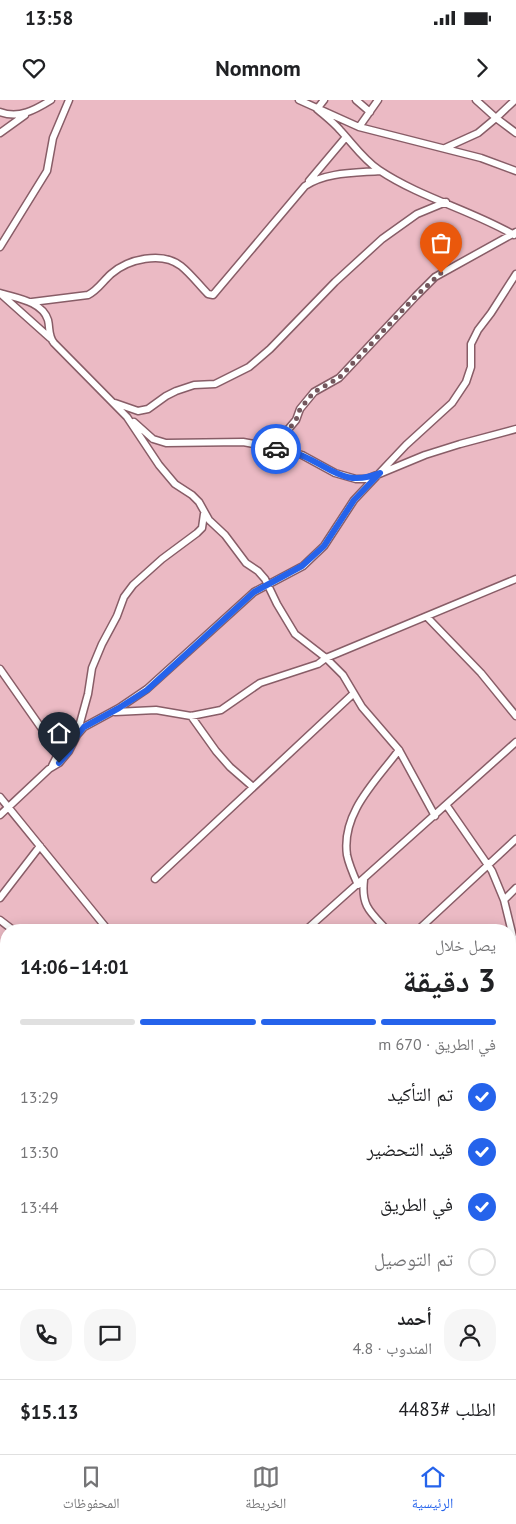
<!DOCTYPE html>
<html lang="ar">
<head>
<meta charset="utf-8">
<style>
	body { margin:0; font-family:"PT Sans","Noto Naskh Arabic",sans-serif; background:#f6f6f6; color:#202124; direction:rtl; height:100vh; display:flex; flex-direction:column; font-size:19px; white-space:nowrap }
	* { box-sizing:border-box; margin:0 }
	p { font-size:16px; color:#757577 }
	.icon { flex:none; width:28px; height:28px; fill:none; stroke:currentColor; stroke-width:2; stroke-linecap:round; stroke-linejoin:round }
	.map { position:relative; flex:1; overflow:hidden; direction:ltr }
	.panel { position:absolute; left:0px; top:824px; width:516px; height:531px; display:flex; flex-direction:column; background:#fff; border-radius:20px 20px 0 0; box-shadow:0 2px 12px #0003; direction:rtl }
	.panel>* { flex:none }
	.pin { position:absolute; display:grid; place-items:center; width:42px; height:42px; color:#fff; margin:-51px -21px; border-radius:50% 50% 50% 0; rotate:-45deg; box-shadow:0 0 5px #0007 }
	.pin .icon { rotate:45deg }
	.courier { position:absolute; display:grid; place-items:center; width:50px; height:50px; margin:-25px; border:4px solid #2563eb; border-radius:50%; background:#fff; color:#222; box-shadow:0 1px 6px #0007 }
	.summary em { font-style:normal; font-weight:700 }
	.summary div { display:flex; flex-direction:column-reverse }
	.summary { display:flex; align-items:center; justify-content:space-between; height:85px; padding:0 20px }
	h1 { font-size:32px; font-weight:700; line-height:38px }
	.bar { display:grid; grid-template-columns:repeat(4,1fr); gap:8px 5px; align-content:center; height:60px; padding:0 20px }
	.bar i { height:6px; border-radius:4px; background:#e0e0e0 }
	.bar .current { background:#2563eb }
	.bar p { grid-column:span 4 }
	.line { display:flex; align-items:center; gap:12px; padding:0 20px; border-top:1px solid #e0e0e0 }
	.line div { flex:1 }
	.round { display:grid; place-items:center; flex:none; width:52px; height:52px; border-radius:20px; background:#f6f6f6 }
	ol { padding:0 20px; list-style:none }
	li { display:flex; align-items:center; gap:15px; height:55px }
	li p { margin-inline-start:auto }
	li .icon { padding:5px; border-radius:50%; background:#2563eb; color:#fff; stroke-width:4 }
	li:last-child { color:#757577 }
	li i { width:28px; height:28px; border:2px solid #e0e0e0; border-radius:50% }
	.status { display:flex; justify-content:space-between; align-items:center; height:35px; padding:0 25px; background:#fff; direction:ltr }
	.status svg { height:14px; fill:currentColor }
	header { display:flex; justify-content:space-between; align-items:center; height:65px; padding:0 20px; background:#fff; font-size:22px; font-weight:700 }
	.menu { display:flex; justify-content:space-around; align-items:center; height:70px; border-top:1px solid #e0e0e0; background:#fff; font-size:14px; color:#757577 }
	.menu a { display:grid; justify-items:center; gap:2px }
	.menu .current { color:#2563eb }
	.map>svg:first-child { display:block }
</style>
</head>
<body>
<div class="status"><b>13:58</b><svg viewBox="0 0 49 12"><path d="M0 12V9h3v3zM5 12V6h3v6zM10 12V3h3v9zM15 12V0h3v12zM26 1h20v11H26zM47 4h2v5h-2z"/></svg></div>
<header><svg class="icon" aria-label="forward" viewBox="0 0 24 24"><path d="M9 5l7 7-7 7"/></svg>Nomnom<svg class="icon" aria-label="heart" viewBox="0 0 24 24"><path d="M12 20l-8-8c-3-5 5-10 8-4 3-6 11-1 8 4z"/></svg></header>
<div class="map">
<svg width="516" height="1354" viewBox="0 0 516 1354">
	<rect width="100%" height="100%" fill="#ebbac4"/>
	<g fill="none" stroke-linecap="round" stroke-linejoin="round">
		<g stroke="#885d67" stroke-width="9">
			<path id="street" d="M 299,0 L 359,27 L 481,58 L 516,71
				M 324,0 L 317,9 C 325,16 333,22 340,30 C 353,44 363,59 379,70 C 421,98 471,110 514,135
				M 356,0 L 370,12
				M 476,0 L 496,18 L 516,33
				M 0,12 C 19,19 35,10 51,0
				M 359,27 L 378,0
				M 0,33 L 25,15
				M 445,48 L 478,33 L 496,18 L 515,0
				M 309,81 L 346,37
				M 0,147 L 47,71 L 53,38 L 69,0
				M 0,193 C 16,198 42,201 48,220 C 50,228 48,236 54,243 L 127,317 L 159,365 L 175,384 L 192,395 L 199,402 L 209,420 L 225,435 L 246,463 L 258,471 L 265,479 L 277,504 L 295,534 L 326,558 L 343,575 L 362,607 L 399,650 L 435,716
				M 3,196 L 50,238
				M 32,202 L 88,195 C 98,190 103,181 111,174 C 128,159 162,151 181,166 C 191,174 199,185 208,194 L 213,195 L 305,86 C 326,72 355,73 380,71
				M 115,303 L 138,311 L 148,309 L 166,296 L 176,291 L 194,285 L 215,284 L 249,267 L 270,249 L 335,182 L 382,139 L 417,114 L 446,102
				M 134,322 L 153,339 L 166,343 L 243,342 L 265,346 L 302,355 L 335,373 L 356,379 L 367,379 L 425,355 L 460,344 L 516,329
				M 265,346 L 285,333 L 296,320 L 300,309 L 314,292 L 339,278 L 416,196 L 435,177 L 516,132
				M 427,517 L 481,573 L 516,616
				M 0,569 L 56,649 L 57,656 L 52,666
				M 115,612 L 156,610 L 191,616 L 221,610 L 260,583 L 318,564 L 326,558 L 516,479
				M 191,616 L 216,651 L 230,667 L 253,687
				M 77,634 L 88,594 L 92,568 L 102,544 L 117,516 L 124,497 L 133,485 L 162,459 L 197,433 L 202,428 L 204,414
				M 0,697 L 108,830
				M 447,706 L 492,771 L 504,800 L 516,849
				M 0,715 L 49,669 L 59,663 L 69,651 L 77,635 L 84,627 L 119,608 L 147,589 L 254,492 L 303,466 L 324,446 L 354,400 L 406,345 L 452,303 L 466,282 L 471,267 L 471,244 L 478,230 L 491,213 L 516,174
				M 155,779 L 353,594
				M 364,780 C 361,806 370,812 387,830
				M 358,785 C 354,776 349,765 347,755 C 341,713 376,681 399,650
				M 0,798 L 40,746
				M 504,800 L 516,788
				M 0,820 L 13,830
				M 306,830 L 516,642
				M 418,830 L 516,739
				M 510,963 L 516,965
				M 0,983 L 6,978
				M 510,1047 L 516,1052
				M 510,1090 L 516,1085
				M 0,1095 L 6,1088
				M 510,1149 L 516,1146
				M 0,1212 L 6,1205
				M 0,1250 L 6,1255
				M 510,1251 L 516,1250
				M 510,1289 L 516,1284
				M 510,1321 L 516,1326
				M 0,1340 L 6,1335
				M 379,1349 L 383,1354
				M 452,1349 L 460,1351 L 467,1349
				M 74,1354 L 80,1349
				M 204,1354 L 206,1349
				M 240,1354 L 245,1349
				M 510,1354 L 516,1349"/>
		</g>
		<use href="#street" stroke="#fff" stroke-width="6"/>
	</g>
	<g fill="none" stroke-linecap="round" stroke-linejoin="round">
		<path stroke="#73575d" stroke-width="5" stroke-dasharray="0 9" d="M 276,349 L 265,346 L 286,333 L 296,320 L 300,309 L 314,292 L 339,278 L 416,196 L 441,173"/>
		<path stroke="#2563eb" stroke-width="6" d="M 59,663 L 69,652 L 77,636 L 84,627 L 119,608 L 147,590 L 254,492 L 302,466 L 324,446 L 354,400 L 380,373 C 345,387 333,369 303,356 C 295,352 285,351 276,349"/>
	</g>
</svg>
<div class="pin" style="left:441px;top:173px;background:#ea580c"><svg class="icon" aria-label="bag" viewBox="0 0 24 24"><path d="M5 8h14l-1 12H6zM9 8a3 3 0 0 1 6 0"/></svg></div>
<div class="pin" style="left:59px;top:663px;background:#1f2937"><svg class="icon" aria-label="home" viewBox="0 0 24 24"><path d="M3 11l9-7 9 7M6 9v11h12V9"/></svg></div>
<div class="courier" style="left:276px;top:349px"><svg class="icon" aria-label="car" viewBox="0 0 24 24"><path d="M5 17H2v-5l4-1 3-4h7l3 4 3 1v5h-3M9 17h6M6 11h13"/><circle cx="7" cy="17" r="2"/><circle cx="17" cy="17" r="2"/></svg></div>
<section class="panel">
<div class="summary"><div><h1>3 دقيقة</h1><p>يصل خلال</p></div><em>14:01–14:06</em></div>
<div class="bar"><i class="current"></i><i class="current"></i><i class="current"></i><i></i><p>في الطريق · 670 m</p></div>
<ol>
<li><svg class="icon" aria-label="check" viewBox="0 0 24 24"><path d="M5 12l5 5 9-10"/></svg>تم التأكيد<p>13:29</p></li>
<li><svg class="icon" aria-label="check" viewBox="0 0 24 24"><path d="M5 12l5 5 9-10"/></svg>قيد التحضير<p>13:30</p></li>
<li><svg class="icon" aria-label="check" viewBox="0 0 24 24"><path d="M5 12l5 5 9-10"/></svg>في الطريق<p>13:44</p></li>
<li><i></i>تم التوصيل</li>
</ol>
<div class="line" style="height:90px"><a class="round"><svg class="icon" aria-label="person" viewBox="0 0 24 24"><circle cx="12" cy="8" r="4"/><path d="M4 21q1-7 8-7t8 7"/></svg></a><div><b>أحمد</b><p>المندوب · 4.8</p></div><a class="round"><svg class="icon" aria-label="chat" viewBox="0 0 24 24"><path d="M4 5h16v11H9l-5 4z"/></svg></a><a class="round"><svg class="icon" aria-label="phone" viewBox="0 0 24 24"><path d="M5 4h4l2 5-3 2q2 4 5 5l2-3 5 2v4C11 20 4 13 5 4z"/></svg></a></div>
<div class="line" style="height:65px"><div>الطلب #4483</div><b>$15.13</b></div>
</section>
</div>
<nav class="menu">
<a class="current"><svg class="icon" aria-label="home" viewBox="0 0 24 24"><path d="M3 11l9-7 9 7M6 9v11h12V9"/></svg>الرئيسية</a>
<a><svg class="icon" aria-label="map" viewBox="0 0 24 24"><path d="M3 6l6-2 6 2 6-2v14l-6 2-6-2-6 2zM9 4v14M15 6v14"/></svg>الخريطة</a>
<a><svg class="icon" aria-label="saved" viewBox="0 0 24 24"><path d="M7 4h10v16l-5-4-5 4z"/></svg>المحفوظات</a>
</nav>
</body>
</html>
